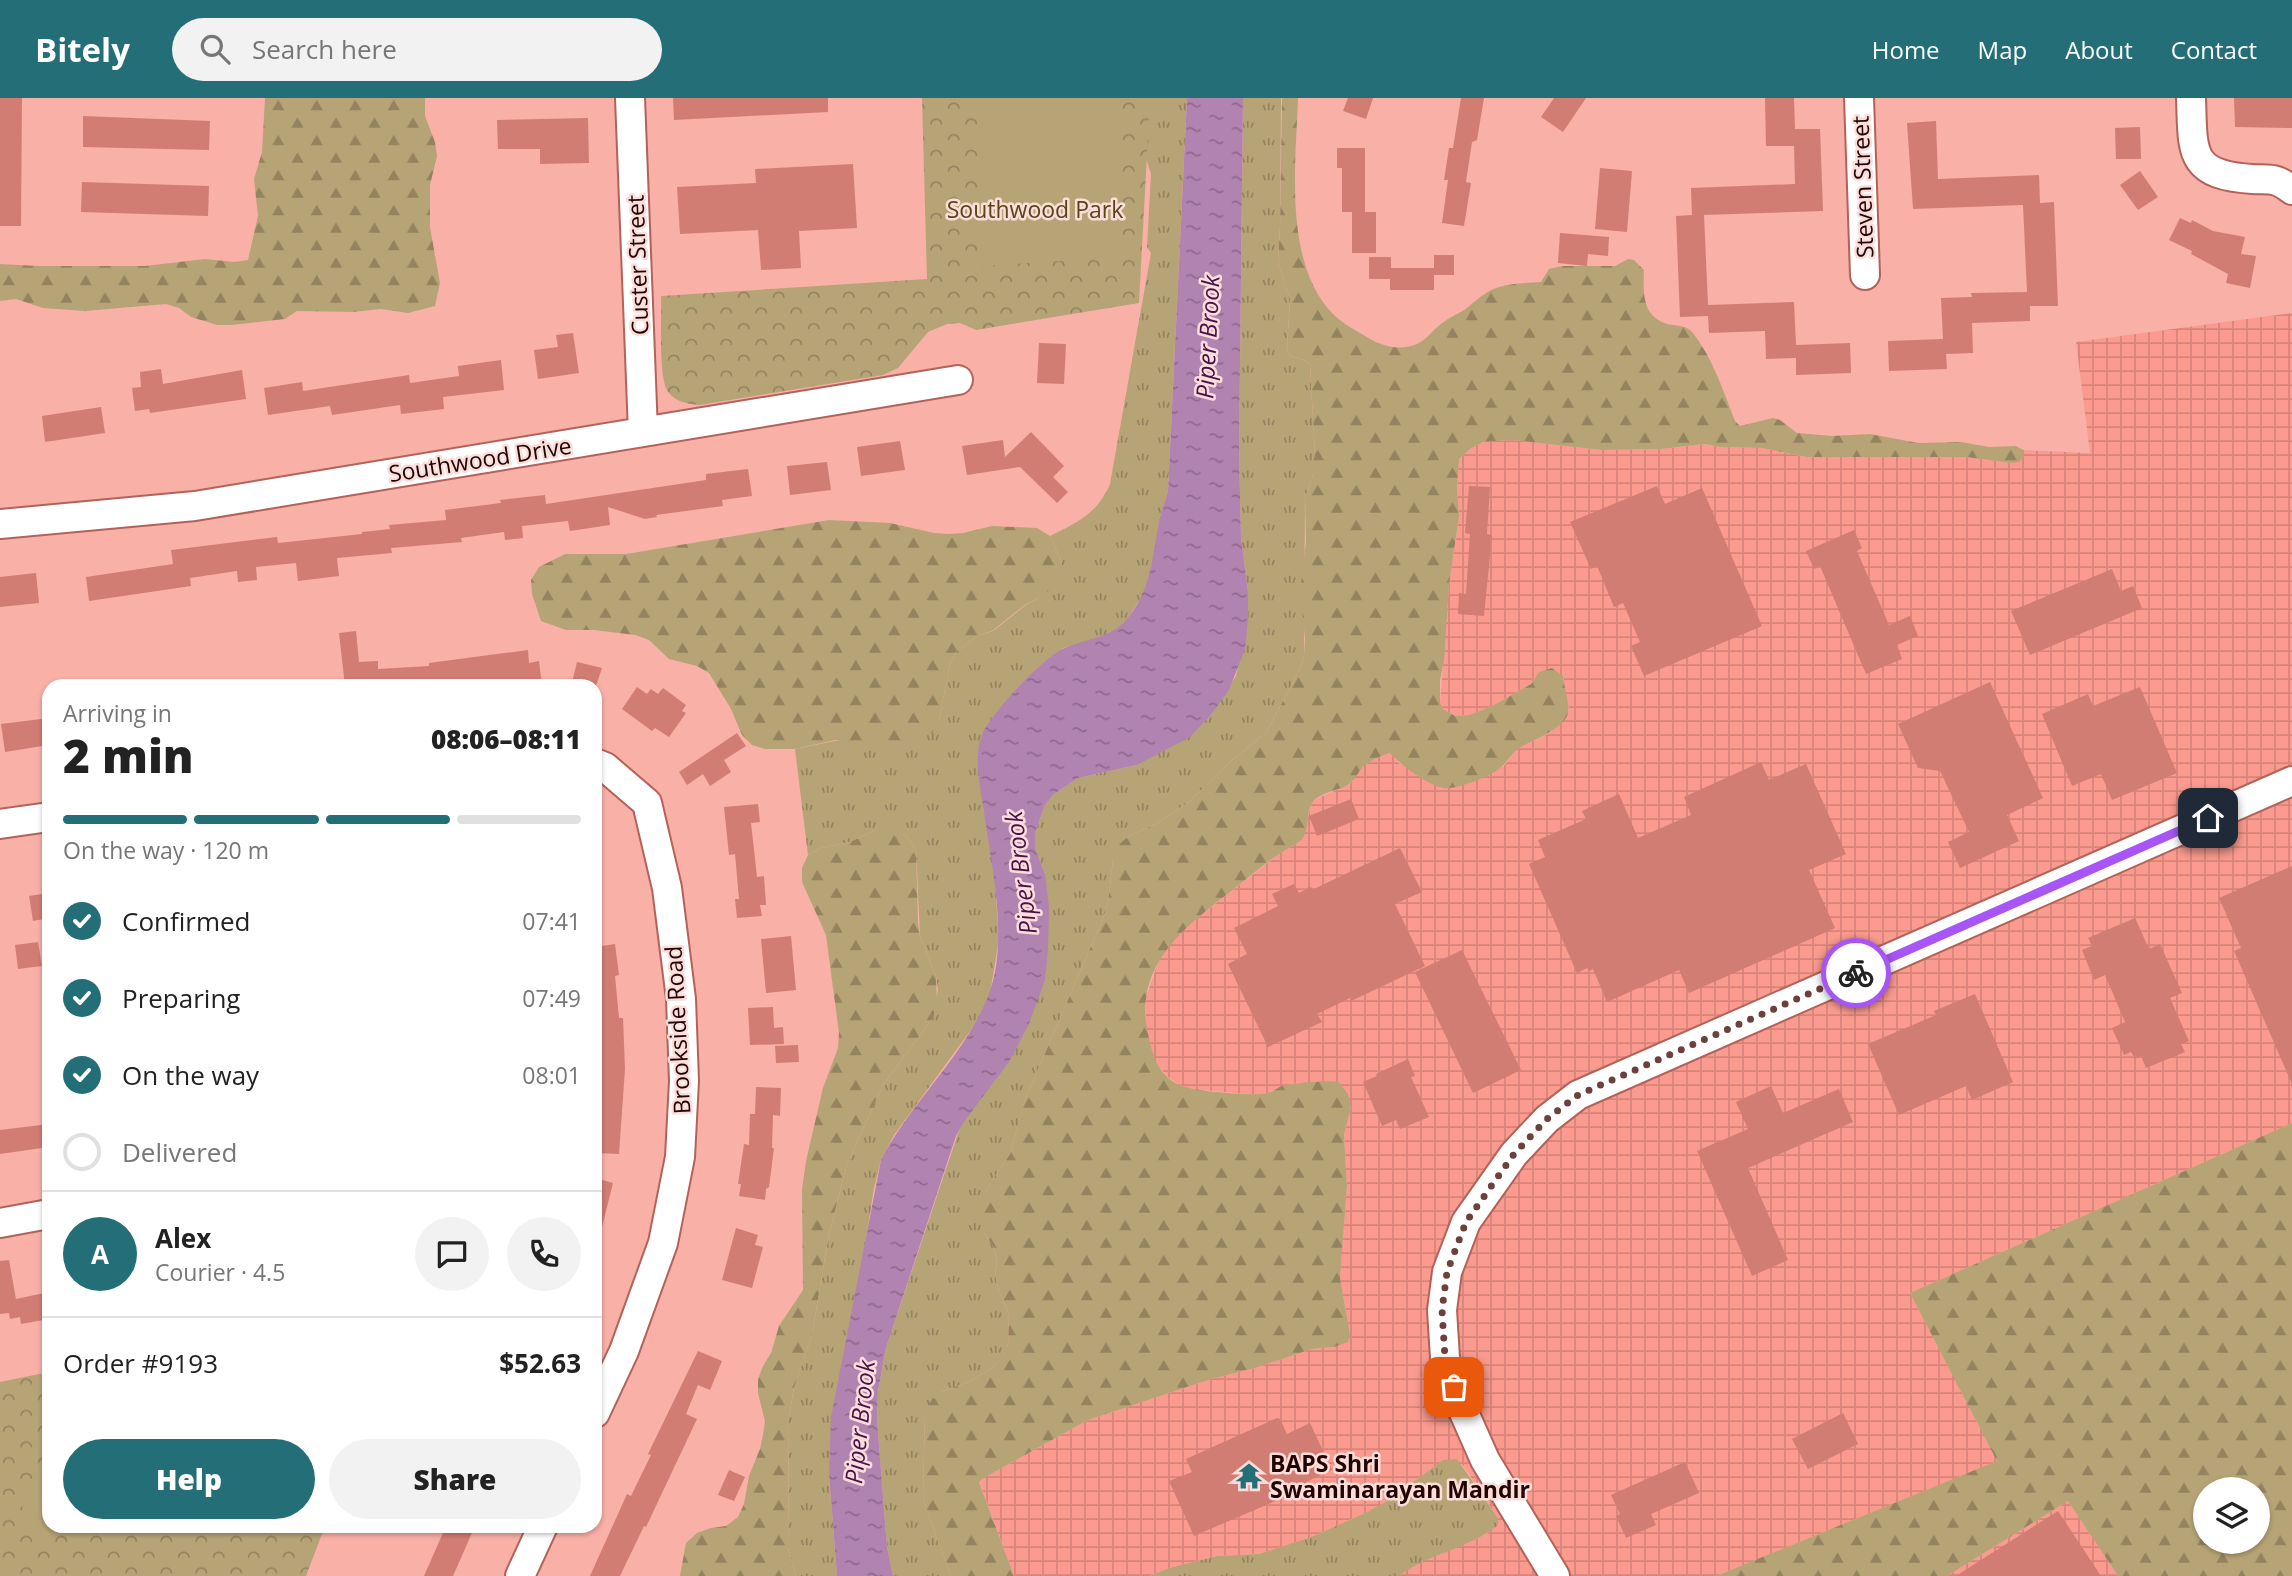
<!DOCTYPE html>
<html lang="en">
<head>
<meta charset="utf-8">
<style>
	body { margin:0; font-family:"Open Sans",sans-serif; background:#f2f2f2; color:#222; height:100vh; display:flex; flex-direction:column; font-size:26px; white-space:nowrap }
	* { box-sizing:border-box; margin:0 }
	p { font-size:23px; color:#767676 }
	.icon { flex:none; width:38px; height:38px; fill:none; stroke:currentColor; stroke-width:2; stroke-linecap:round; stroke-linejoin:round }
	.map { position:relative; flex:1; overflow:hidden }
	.sheet { position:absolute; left:42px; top:581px; width:560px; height:854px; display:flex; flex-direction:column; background:#fff; border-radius:21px; box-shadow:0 2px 5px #0004 }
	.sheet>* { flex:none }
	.buttons { position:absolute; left:2193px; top:1379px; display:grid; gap:14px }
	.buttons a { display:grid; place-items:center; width:77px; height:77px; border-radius:50%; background:#fff; box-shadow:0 2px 5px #0004; font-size:35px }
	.pin { position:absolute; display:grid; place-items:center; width:60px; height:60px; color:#fff; margin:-30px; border-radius:14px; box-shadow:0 4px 10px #0006 }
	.courier { position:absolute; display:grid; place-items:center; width:70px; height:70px; margin:-35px; border:5px solid #a855f7; border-radius:50%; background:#fff; color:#222; box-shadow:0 2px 9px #0007 }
	.overview em { font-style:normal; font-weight:800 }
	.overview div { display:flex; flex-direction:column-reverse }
	.overview { display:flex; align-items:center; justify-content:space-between; height:119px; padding:0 21px }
	h1 { font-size:46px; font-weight:800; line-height:52px }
	.bar { display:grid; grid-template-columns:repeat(4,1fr); gap:10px 7px; align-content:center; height:84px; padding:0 21px }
	.bar i { height:9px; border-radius:5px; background:#e0e0e0 }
	.bar .current { background:#246e77 }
	.bar p { grid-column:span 4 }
	.line { display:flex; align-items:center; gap:18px; padding:0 21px; border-top:2px solid #e0e0e0 }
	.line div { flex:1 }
	.round { display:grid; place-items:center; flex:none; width:74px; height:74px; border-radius:37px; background:#f2f2f2 }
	ol { padding:0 21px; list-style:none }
	li { display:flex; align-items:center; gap:21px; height:77px }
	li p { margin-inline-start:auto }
	li .icon { padding:7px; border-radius:50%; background:#246e77; color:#fff; stroke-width:4 }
	li:last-child { color:#767676 }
	li i { width:38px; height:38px; border:4px solid #e0e0e0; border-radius:50% }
	.action { display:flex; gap:14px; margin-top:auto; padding:14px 21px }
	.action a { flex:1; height:80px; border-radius:42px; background:#246e77; color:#fff; font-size:28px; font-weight:800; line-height:80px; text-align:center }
	.action a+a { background:#f2f2f2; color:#222 }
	header { display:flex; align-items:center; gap:42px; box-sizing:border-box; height:98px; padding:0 35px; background:#246e77; color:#fff }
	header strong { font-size:33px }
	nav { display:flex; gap:38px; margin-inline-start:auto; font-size:24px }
	.search { width:490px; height:63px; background:#f2f2f2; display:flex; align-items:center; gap:18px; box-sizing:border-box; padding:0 24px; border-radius:38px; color:#767676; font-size:26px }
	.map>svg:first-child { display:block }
</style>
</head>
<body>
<header>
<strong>Bitely</strong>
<div class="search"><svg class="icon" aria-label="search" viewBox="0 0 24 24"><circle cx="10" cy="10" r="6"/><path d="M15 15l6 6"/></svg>Search here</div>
<nav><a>Home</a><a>Map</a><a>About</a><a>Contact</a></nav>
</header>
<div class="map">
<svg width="2292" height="1478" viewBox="0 0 2292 1478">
	<defs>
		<pattern id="industrial-grid" width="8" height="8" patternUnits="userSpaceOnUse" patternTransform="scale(1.75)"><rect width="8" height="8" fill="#fb9b8f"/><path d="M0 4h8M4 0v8" fill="none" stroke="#d7847a"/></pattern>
		<pattern id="grass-tufts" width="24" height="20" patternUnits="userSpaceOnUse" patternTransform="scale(1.75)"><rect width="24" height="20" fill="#b7a476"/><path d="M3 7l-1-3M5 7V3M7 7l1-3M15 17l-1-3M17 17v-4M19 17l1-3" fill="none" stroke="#94835f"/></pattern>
		<pattern id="forest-firs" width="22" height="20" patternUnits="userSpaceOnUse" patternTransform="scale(1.75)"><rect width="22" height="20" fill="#b7a476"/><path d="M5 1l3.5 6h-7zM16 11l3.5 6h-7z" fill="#94835f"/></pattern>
		<pattern id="park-crowns" width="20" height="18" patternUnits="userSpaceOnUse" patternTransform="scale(1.75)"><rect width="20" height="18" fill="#b7a476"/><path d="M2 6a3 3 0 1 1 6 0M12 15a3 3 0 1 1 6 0" fill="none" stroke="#94835f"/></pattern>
		<pattern id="water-ripples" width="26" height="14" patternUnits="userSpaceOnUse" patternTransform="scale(1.75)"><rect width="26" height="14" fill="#b183b0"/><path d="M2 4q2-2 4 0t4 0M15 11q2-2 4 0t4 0" fill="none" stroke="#90698d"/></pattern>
	</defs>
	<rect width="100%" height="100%" fill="#f8b0a7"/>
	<path fill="url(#industrial-grid)" d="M 2292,215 L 2292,1025 L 1910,1195 L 1998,1363 L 1716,1478 L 1399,1478 L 1415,1466 L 1487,1436 L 1498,1420 L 1462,1366 L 1365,1415 L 1311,1439 L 1259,1456 L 1217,1458 L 1169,1470 L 1150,1478 L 1014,1478 L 979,1383 L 982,1381 L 1088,1322 L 1211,1281 L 1255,1270 L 1312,1251 L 1334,1249 L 1350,1236 L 1340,1180 L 1347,1088 L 1344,1037 L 1351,1009 L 1318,983 L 1312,986 L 1298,985 L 1281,989 L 1268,995 L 1255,997 L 1192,991 L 1179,987 L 1168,979 L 1154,963 L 1146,928 L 1146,899 L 1160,859 L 1168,847 L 1196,821 L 1280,755 L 1299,744 L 1304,738 L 1311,706 L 1316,701 L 1350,686 L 1363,668 L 1383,656 L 1391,655 L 1400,666 L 1503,669 L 1517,651 L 1550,635 L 1569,613 L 1563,578 L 1539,574 L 1531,586 L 1492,608 L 1469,617 L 1455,618 L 1443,611 L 1440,605 L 1449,487 L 1459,418 L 1457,389 L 1459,361 L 1470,351 L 1483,344 L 1512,342 L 1601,352 L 1661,351 L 1705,346 L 1720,349 L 1762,350 L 1807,359 L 1966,359 L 2011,365 L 2023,358 L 2023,352 L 2090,355 L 2076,244 Z
		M 2068,1403 L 2118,1478 L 1947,1478 Z"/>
	<path fill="url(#grass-tufts)" d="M 1135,0 L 1187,0 L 1168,393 L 1159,426 L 1153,468 L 1144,495 L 1128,520 L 1118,530 L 1106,538 L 1063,550 L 995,786 L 999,840 L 990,896 L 979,921 L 894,1037 L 881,1062 L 874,1090 L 829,1375 L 837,1478 L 796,1478 L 788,1450 L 789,1319 L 794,1290 L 812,1236 L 829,1136 L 847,1066 L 883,987 L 932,921 L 938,892 L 936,878 L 920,838 L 916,752 L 906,737 L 876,732 L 850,744 L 821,750 L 808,757 L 795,651 L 939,622 L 950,566 L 956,554 L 979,537 L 993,533 L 1027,506 L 1039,500 L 1062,465 L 1050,438 C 1077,425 1098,415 1110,386 L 1151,155 L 1147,149 L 1151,76 L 1135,27 Z
		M 1243,0 L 1281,0 L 1280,129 L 1278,165 L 1290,201 L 1287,251 L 1290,258 L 1304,262 L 1310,266 L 1315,358 L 1315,372 L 1305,400 L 1304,559 L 1299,573 L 1266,635 L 1232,662 L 1190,703 L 1156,726 L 1129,738 L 1113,762 L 1108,804 L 1104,818 L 1025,1002 L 1010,1056 L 986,1092 L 984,1135 L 993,1148 L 997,1162 L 995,1176 L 998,1190 L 1009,1217 L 1008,1246 L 1002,1260 L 992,1270 L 968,1284 L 941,1294 L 925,1318 L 923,1396 L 926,1410 L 951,1478 L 893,1478 L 887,1449 L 877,1322 L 878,1293 L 886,1250 L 1045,776 L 1035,750 L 1035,735 L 1045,707 L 1054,696 L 1078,680 L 1137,667 L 1210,618 L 1236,578 L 1248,523 L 1248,495 L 1241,439 L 1239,354 Z
		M 1457,1361 L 1498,1420 L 1498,1427 C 1469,1451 1429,1455 1399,1478 L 1150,1478 L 1169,1470 L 1217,1458 L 1259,1456 L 1311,1439 L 1365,1415 L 1391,1401 L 1443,1362 Z"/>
	<path fill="url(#forest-firs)" fill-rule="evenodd" d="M 265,0 L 425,0 L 425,18 L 435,44 L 437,58 L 430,87 L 430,129 L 440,185 L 435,208 L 408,215 L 381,211 L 353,214 L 297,213 L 285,221 L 231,227 L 217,227 L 191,219 L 179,210 L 166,206 L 85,213 L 43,210 L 16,201 L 0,203 L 0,166 L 39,168 L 145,168 L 205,161 L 234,164 L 248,162 L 258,118 L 254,81 L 262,54 Z
		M 1282,0 L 1298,0 C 1296,65 1283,163 1332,215 C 1341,224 1351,230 1362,236 C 1378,247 1398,254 1417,246 C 1428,241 1432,232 1441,226 C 1448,220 1456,217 1464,212 C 1475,204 1485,193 1499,189 C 1512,185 1527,185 1541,184 L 1549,171 L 1562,168 L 1615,168 L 1628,161 L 1634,162 L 1644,172 C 1643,197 1642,222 1673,227 C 1681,228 1687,228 1693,235 C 1713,261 1723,292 1735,323 L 1740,328 L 1773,320 L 1780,322 L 1797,335 L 1832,338 L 1870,336 L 1918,345 L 1961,344 L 1989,349 L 2016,348 L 2023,352 L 2024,358 L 2019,364 L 2011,365 L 1966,359 L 1807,359 L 1762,350 L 1720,349 L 1705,346 L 1661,351 L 1601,352 L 1512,342 L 1483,344 L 1470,351 L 1459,361 L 1457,389 L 1459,418 L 1449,487 L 1444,562 L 1440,583 L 1440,605 L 1443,611 L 1455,618 L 1469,617 L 1492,608 L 1531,586 L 1539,574 L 1552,570 L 1563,578 C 1564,587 1570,608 1568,615 C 1565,630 1534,642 1521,649 C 1512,654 1507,665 1499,671 C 1489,679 1455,692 1444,690 C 1427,687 1401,667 1390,655 C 1381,657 1370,663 1363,669 C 1358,674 1355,682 1349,686 C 1339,693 1319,694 1312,705 C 1305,716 1311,735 1299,744 C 1293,748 1286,751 1281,755 C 1263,766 1247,781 1230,794 C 1182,831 1131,870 1149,940 C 1153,959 1159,977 1179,987 C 1192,993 1255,999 1268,995 C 1273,994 1277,990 1282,988 C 1294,985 1327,982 1339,984 L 1348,996 L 1351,1009 L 1344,1037 L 1347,1088 L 1340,1180 L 1350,1236 L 1348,1244 L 1334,1249 L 1312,1251 L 1255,1270 L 1211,1281 L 1088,1322 L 982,1381 L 979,1384 L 1014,1478 L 951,1478 L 926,1410 L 923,1396 L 925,1318 L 930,1304 L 941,1294 L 968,1284 L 992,1270 L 1002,1259 L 1008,1246 L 1009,1217 L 998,1190 L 995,1176 L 997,1162 L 993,1148 L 984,1135 L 981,1120 L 986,1092 L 1010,1056 L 1025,1002 L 1104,818 L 1108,804 L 1113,762 L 1118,747 L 1129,738 L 1156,726 L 1190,703 L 1232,662 L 1266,635 L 1299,573 L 1304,559 L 1305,540 L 1300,495 L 1306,444 L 1305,400 L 1315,372 L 1315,358 L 1310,266 L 1304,262 L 1290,258 L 1287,251 L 1290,201 L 1278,165 L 1280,129 Z
		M 829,422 L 890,425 L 934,435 L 949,436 L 963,435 L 992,428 L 1037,430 L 1050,438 L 1062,465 L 1060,479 L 1051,491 L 1039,500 L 1026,506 L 992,533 L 979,537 L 956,554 L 950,566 L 939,622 L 932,635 L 920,641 L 892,645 L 836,642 L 794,651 L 765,651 L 752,647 L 742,637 L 731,611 L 709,575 L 697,568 L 669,561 L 649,542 L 635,537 L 594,532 L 566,532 L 541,523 L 532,496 L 531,482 L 539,469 L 565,456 L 626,456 Z
		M 876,732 L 891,732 L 906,737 L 916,752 L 918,824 L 920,838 L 936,878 L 937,907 L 932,921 L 883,987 L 847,1066 L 829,1136 L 812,1236 L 794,1290 L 789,1319 L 788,1450 L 796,1478 L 680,1478 L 686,1445 L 697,1435 L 711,1430 L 726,1428 L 738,1419 L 744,1406 L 749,1378 L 760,1351 L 763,1337 L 765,1323 L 758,1295 L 758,1281 L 763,1268 L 771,1255 L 779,1228 L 803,1192 L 802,1092 L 806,1063 L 823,990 L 838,950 L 839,935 L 826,837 L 802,784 L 802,770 L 808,757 L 821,750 L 850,744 Z
		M 2292,1025 L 2292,1478 L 2118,1478 L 2068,1403 L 1947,1478 L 1716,1478 L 1997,1363 L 1910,1195 ZM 2205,1391 L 2258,1391 L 2258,1444 L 2205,1444 Z"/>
	<path fill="url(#park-crowns)" d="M 922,0 L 1150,0 L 1139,205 L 976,232 L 960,225 L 947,226 L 928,234 L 898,270 L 883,277 L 700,307 C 688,306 674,304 667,292 C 658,275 662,219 661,198 L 927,181 Z
		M 49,1274 L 49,1428 L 325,1428 L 306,1478 L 0,1478 L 0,1284 Z"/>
	<path fill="#b7a476" d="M 979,0 L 1121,0 L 1122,159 L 982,168 Z
		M 49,1382 L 49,1428 L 93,1428 L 24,1436 L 21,1385 Z"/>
	<path fill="url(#water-ripples)" d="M 1187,0 L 1243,0 L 1239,354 L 1241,439 L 1248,494 L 1248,523 L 1245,551 L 1229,592 L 1210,618 L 1190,639 L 1137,667 L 1078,680 L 1054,696 L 1045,707 L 1035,735 L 1035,750 L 1045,776 L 1049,809 L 1048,852 L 1045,882 L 1029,926 L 1009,964 L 963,1025 L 956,1038 L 886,1250 L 878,1293 L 877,1322 L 887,1449 L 893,1478 L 837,1478 L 829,1375 L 831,1319 L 881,1062 C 914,997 986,939 996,868 C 1003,820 992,769 985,721 C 982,695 972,662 982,637 C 991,615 1043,559 1065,550 C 1087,540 1109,541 1126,522 C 1150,495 1152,462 1158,429 C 1160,416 1165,405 1168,393 Z"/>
	<path fill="#d17d73" d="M 0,0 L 22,0 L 21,128 L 0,128 Z
		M 673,0 L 828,0 L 828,14 L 674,22 Z
		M 1348,0 L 1373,0 L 1366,21 L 1343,13 Z
		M 1461,0 L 1484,0 L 1477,42 L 1472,44 L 1466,84 L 1471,85 L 1464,128 L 1442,125 L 1448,82 L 1444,82 L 1449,50 L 1455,50 L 1453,50 Z
		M 1554,0 L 1586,0 L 1563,34 L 1541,19 Z
		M 1765,0 L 1794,0 L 1795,31 L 1820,31 L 1823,113 L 1704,117 L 1708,207 L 1794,204 L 1796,247 L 1850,245 L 1851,275 L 1796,277 L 1796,260 L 1766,261 L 1765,233 L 1709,235 L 1708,218 L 1680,219 L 1676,118 L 1692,117 L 1691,90 L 1795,86 L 1794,48 L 1766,48 Z
		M 2234,0 L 2292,0 L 2292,30 L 2235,29 Z
		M 83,18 L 210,23 L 209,52 L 83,49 Z
		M 588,20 L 589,65 L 540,66 L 540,51 L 498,51 L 497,22 Z
		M 1936,23 L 1938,81 L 2039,77 L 2040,105 L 2054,104 L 2058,208 L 2030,208 L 2030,223 L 1972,225 L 1973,255 L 1946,256 L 1947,271 L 1889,273 L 1888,243 L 1943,241 L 1941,200 L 1972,199 L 1971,195 L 2027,194 L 2023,107 L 1913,111 L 1907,25 Z
		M 2140,29 L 2141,61 L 2116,61 L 2115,30 Z
		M 1337,50 L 1365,50 L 1365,114 L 1376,114 L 1376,155 L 1352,155 L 1352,114 L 1342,114 L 1342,70 L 1337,70 Z
		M 853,66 L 857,130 L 799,133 L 801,170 L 761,172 L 758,132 L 680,136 L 677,89 L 756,85 L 755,71 Z
		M 1600,70 L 1632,73 L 1627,134 L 1595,131 Z
		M 2140,73 L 2158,99 L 2138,112 L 2120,87 Z
		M 82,84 L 209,88 L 208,118 L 81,114 Z
		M 2180,120 L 2191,125 L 2192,122 L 2213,133 L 2245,139 L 2241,156 L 2256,158 L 2250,190 L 2226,185 L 2228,176 L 2191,156 L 2192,153 L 2169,142 Z
		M 1560,135 L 1609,139 L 1608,158 L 1588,156 L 1587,168 L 1558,165 Z
		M 1434,157 L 1454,157 L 1454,177 L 1434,177 L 1434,192 L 1390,192 L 1390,181 L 1369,181 L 1369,159 L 1391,159 L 1391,170 L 1434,170 Z
		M 573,235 L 579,275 L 538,281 L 534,252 L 558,249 L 556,237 Z
		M 1039,245 L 1066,246 L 1064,286 L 1037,285 Z
		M 501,262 L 504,292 L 443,299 L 444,311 L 401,316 L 400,307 L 332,317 L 330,308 L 268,317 L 264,290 L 302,284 L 303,293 L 409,277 L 410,285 L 459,278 L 458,268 Z
		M 161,271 L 163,286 L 242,272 L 246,301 L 150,315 L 149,311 L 135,313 L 132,290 L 141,289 L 140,274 Z
		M 101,309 L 105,335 L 45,344 L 42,318 Z
		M 1031,334 L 1064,368 L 1053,379 L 1068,394 L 1057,405 L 1020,369 L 967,377 L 962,348 L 1003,342 L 1005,359 Z
		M 900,343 L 905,372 L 861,378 L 857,349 Z
		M 827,364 L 831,392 L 790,397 L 787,368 Z
		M 748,371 L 752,398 L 722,402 L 723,408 L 656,417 L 657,419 L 645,421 L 608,409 L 610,427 L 570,433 L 568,423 L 522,428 L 523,440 L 505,442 L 504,434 L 461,440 L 462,444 L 391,450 L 392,455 L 337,460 L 339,478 L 298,483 L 296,465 L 256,469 L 257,482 L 238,484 L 237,473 L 190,480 L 191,488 L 89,503 L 86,479 L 173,466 L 171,452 L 277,439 L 278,445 L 362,436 L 362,434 L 390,431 L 389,427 L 446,422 L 445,412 L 501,405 L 500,402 L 545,397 L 546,406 L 706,382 L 706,376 Z
		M 1469,388 L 1490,389 L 1487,436 L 1492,437 L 1484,518 L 1458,516 L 1459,495 L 1466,496 L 1470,436 L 1465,435 Z
		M 1657,388 L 1665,406 L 1702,390 L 1762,528 L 1644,578 L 1631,548 L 1640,544 L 1623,505 L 1614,509 L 1597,468 L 1591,471 L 1570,424 Z
		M 1854,432 L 1862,450 L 1857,453 L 1889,527 L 1910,518 L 1918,538 L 1897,547 L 1902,561 L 1866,576 L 1820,468 L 1814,471 L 1806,453 Z
		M 2112,471 L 2121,493 L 2133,488 L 2142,510 L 2030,557 L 2011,513 Z
		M 36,475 L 39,505 L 0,509 L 0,479 Z
		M 356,533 L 359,564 L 378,563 L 378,571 L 429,568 L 429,565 L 528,552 L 529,565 L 539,563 L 542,588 L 345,588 L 339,535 Z
		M 577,564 L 602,570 L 596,588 L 571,588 Z
		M 1990,584 L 2043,700 L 2007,717 L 2019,743 L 1960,770 L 1948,744 L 1969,734 L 1940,673 L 1918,670 L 1898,626 Z
		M 637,589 L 647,596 L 651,591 L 658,596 L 663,590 L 686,607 L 682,613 L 686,615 L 669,639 L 655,630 L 652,633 L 622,611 Z
		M 2140,589 L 2177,675 L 2112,702 L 2101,676 L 2072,688 L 2042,616 L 2088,596 L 2093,608 Z
		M 49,620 L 49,647 L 5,654 L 1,626 Z
		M 737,635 L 746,648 L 724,662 L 731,674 L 710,688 L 703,676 L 687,687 L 679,674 Z
		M 1761,664 L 1769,682 L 1806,666 L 1846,756 L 1809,772 L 1835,830 L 1689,895 L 1679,872 L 1607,904 L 1593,871 L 1589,873 L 1587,870 L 1577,875 L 1529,766 L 1545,759 L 1538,742 L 1586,721 L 1582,713 L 1619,696 L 1638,740 L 1691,717 L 1684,699 Z
		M 1351,701 L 1359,721 L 1317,738 L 1309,718 Z
		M 758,706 L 760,724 L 751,725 L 757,779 L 764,778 L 766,807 L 760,807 L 762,818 L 737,820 L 735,801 L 739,801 L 735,756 L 729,757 L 724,709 Z
		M 1400,750 L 1422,794 L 1395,806 L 1425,868 L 1351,903 L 1350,900 L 1317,916 L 1322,924 L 1268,949 L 1228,866 L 1247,856 L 1234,830 L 1278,808 L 1272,796 L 1294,786 L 1299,795 L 1310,789 L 1314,791 Z
		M 2292,768 L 2292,986 L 2234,853 L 2241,850 L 2219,800 Z
		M 49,795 L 49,820 L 33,823 L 29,798 Z
		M 2135,820 L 2149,851 L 2160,846 L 2182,895 L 2170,900 L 2189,943 L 2181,946 L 2185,954 L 2146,970 L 2141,958 L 2135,961 L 2131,954 L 2124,957 L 2112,930 L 2125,924 L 2105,877 L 2094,882 L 2082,852 L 2092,848 L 2088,840 Z
		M 791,838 L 796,892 L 766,895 L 761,841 Z
		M 38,844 L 42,868 L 18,871 L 15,847 Z
		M 615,846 L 619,877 L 615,878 L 619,920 L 623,920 L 625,971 L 619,1056 L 595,1055 L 595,991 L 598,991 L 595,849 Z
		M 1462,852 L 1521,972 L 1473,995 L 1415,874 Z
		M 1975,896 L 2013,984 L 1972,1002 L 1966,988 L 1899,1017 L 1868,946 L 1936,917 L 1934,913 Z
		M 773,909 L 774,930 L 783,929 L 784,946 L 750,947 L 748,910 Z
		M 798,947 L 799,964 L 776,965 L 775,948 Z
		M 1408,961 L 1415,978 L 1411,979 L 1429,1019 L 1400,1031 L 1396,1022 L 1382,1028 L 1363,984 L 1377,978 L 1376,976 Z
		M 1771,988 L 1783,1015 L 1839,991 L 1853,1024 L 1748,1070 L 1788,1162 L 1752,1178 L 1697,1053 L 1748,1031 L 1736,1004 Z
		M 756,989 L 781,990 L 780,1018 L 773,1017 L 772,1050 L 774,1050 L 769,1089 L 766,1091 L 765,1102 L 739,1098 L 741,1086 L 738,1086 L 744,1046 L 749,1047 L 750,1016 L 755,1016 Z
		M 49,1026 L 49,1049 L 0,1056 L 0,1032 Z
		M 595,1080 L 613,1085 L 601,1133 L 595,1132 Z
		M 736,1130 L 758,1137 L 755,1147 L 763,1149 L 752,1190 L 722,1182 Z
		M 9,1162 L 16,1201 L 49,1194 L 49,1221 L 21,1226 L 20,1219 L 10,1221 L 9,1215 L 0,1216 L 0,1163 Z
		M 698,1253 L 722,1263 L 710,1292 L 698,1287 L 686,1316 L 697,1321 L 646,1429 L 644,1428 L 620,1478 L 590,1478 L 627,1396 L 631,1398 L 651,1357 L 648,1356 Z
		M 1843,1315 L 1858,1346 L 1808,1371 L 1792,1341 Z
		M 1277,1320 L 1280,1321 L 1287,1336 L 1310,1325 L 1332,1372 L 1306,1384 L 1308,1389 L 1194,1438 L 1169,1383 L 1192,1374 L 1186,1361 Z
		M 1685,1364 L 1699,1395 L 1651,1416 L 1656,1427 L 1626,1440 L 1616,1418 L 1620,1416 L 1611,1397 Z
		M 729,1372 L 745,1379 L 734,1403 L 718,1397 Z
		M 2058,1413 L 2101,1478 L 1956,1478 Z
		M 446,1428 L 475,1428 L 453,1478 L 424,1478 Z"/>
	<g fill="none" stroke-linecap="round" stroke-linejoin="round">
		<g stroke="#b36259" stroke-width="32">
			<path id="minor" d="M 630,0 L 643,334
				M 1859,0 L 1865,177
				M 2191,0 C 2193,54 2188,77 2252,81 C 2272,82 2275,79 2292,92
				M 0,426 L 195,408 L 958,282
				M 595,665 L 605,669 L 647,705 L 667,790 L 681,901 L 684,983 L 680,1059 L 663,1145 L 624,1253 L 595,1315
				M 0,726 L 49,719
				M 0,1125 L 49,1116
				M 520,1478 L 543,1428
				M 1555,1478 L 1485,1362 L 1458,1301 L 1445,1260 L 1442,1212 L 1447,1174 L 1466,1124 L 1514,1056 L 1547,1021 L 1578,997 L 2292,683"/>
		</g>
		<use href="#minor" stroke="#fff" stroke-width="28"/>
	</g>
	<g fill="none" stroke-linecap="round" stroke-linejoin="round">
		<path stroke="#6d403c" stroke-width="7" stroke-dasharray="0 12.6" d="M 1454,1289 L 1445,1260 L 1442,1212 L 1447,1174 L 1466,1124 L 1514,1056 L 1547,1021 L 1578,997 L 1856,875"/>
		<path stroke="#a855f7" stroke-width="9" d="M 1856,875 L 2208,720"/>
	</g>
	<defs>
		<g id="temple-bare" transform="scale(2.1)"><path d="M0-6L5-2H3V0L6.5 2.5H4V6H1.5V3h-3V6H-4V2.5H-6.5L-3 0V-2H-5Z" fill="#246e77" stroke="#fbdeda" stroke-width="2.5" paint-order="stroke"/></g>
	</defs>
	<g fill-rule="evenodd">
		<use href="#temple-bare" x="1249" y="1378"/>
	</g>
	<g text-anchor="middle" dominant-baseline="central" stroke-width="5" stroke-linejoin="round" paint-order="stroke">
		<g font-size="23" fill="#220403" stroke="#fbdeda">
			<text transform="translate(1862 89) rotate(-92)">Steven Street</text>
			<text transform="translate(637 167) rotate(-92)">Custer Street</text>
			<text transform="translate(480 361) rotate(-9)">Southwood Drive</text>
			<text transform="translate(677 932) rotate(-93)">Brookside Road</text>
		</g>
		<g font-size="23" fill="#584617" stroke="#fbdeda">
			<text x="1035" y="111">Southwood Park</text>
		</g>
		<g font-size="23" font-weight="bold" fill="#220403" stroke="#fbdeda" text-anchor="start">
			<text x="1270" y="1365">BAPS Shri<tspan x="1270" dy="26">Swaminarayan Mandir</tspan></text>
		</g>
		<g font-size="24" font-style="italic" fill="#49114a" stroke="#fbdeda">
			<text transform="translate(1207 239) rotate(-87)">Piper Brook</text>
			<text transform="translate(1020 775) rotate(-97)">Piper Brook</text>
			<text transform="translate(859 1324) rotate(-84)">Piper Brook</text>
		</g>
	</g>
</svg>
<div class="buttons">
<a><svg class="icon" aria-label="layers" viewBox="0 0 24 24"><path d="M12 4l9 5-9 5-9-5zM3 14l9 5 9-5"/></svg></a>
</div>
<div class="pin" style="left:1454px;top:1289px;background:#ea580c"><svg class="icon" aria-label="bag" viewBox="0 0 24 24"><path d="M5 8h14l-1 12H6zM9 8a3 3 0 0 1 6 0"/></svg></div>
<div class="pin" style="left:2208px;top:720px;background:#1f2937"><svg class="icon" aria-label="home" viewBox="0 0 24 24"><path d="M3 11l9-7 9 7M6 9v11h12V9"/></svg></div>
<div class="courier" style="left:1856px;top:875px"><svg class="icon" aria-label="bike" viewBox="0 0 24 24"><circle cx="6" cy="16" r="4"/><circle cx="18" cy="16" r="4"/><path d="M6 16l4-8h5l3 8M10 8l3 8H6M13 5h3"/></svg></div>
<section class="sheet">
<div class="overview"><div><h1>2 min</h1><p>Arriving in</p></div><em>08:06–08:11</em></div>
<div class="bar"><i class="current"></i><i class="current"></i><i class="current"></i><i></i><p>On the way · 120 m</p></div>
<ol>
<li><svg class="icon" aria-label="check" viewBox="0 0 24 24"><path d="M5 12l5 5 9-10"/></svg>Confirmed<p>07:41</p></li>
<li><svg class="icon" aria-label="check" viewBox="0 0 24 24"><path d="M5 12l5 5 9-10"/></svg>Preparing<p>07:49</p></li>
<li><svg class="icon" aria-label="check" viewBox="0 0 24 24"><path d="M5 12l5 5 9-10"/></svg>On the way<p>08:01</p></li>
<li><i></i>Delivered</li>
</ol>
<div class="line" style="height:126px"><b class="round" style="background:#246e77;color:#fff">A</b><div><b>Alex</b><p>Courier · 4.5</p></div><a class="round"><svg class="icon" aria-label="chat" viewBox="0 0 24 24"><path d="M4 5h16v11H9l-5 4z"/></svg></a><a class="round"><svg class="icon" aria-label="phone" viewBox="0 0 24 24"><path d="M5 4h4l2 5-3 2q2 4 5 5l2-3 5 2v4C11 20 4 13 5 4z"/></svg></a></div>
<div class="line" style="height:91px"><div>Order #9193</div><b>$52.63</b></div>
<div class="action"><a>Help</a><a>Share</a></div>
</section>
</div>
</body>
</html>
